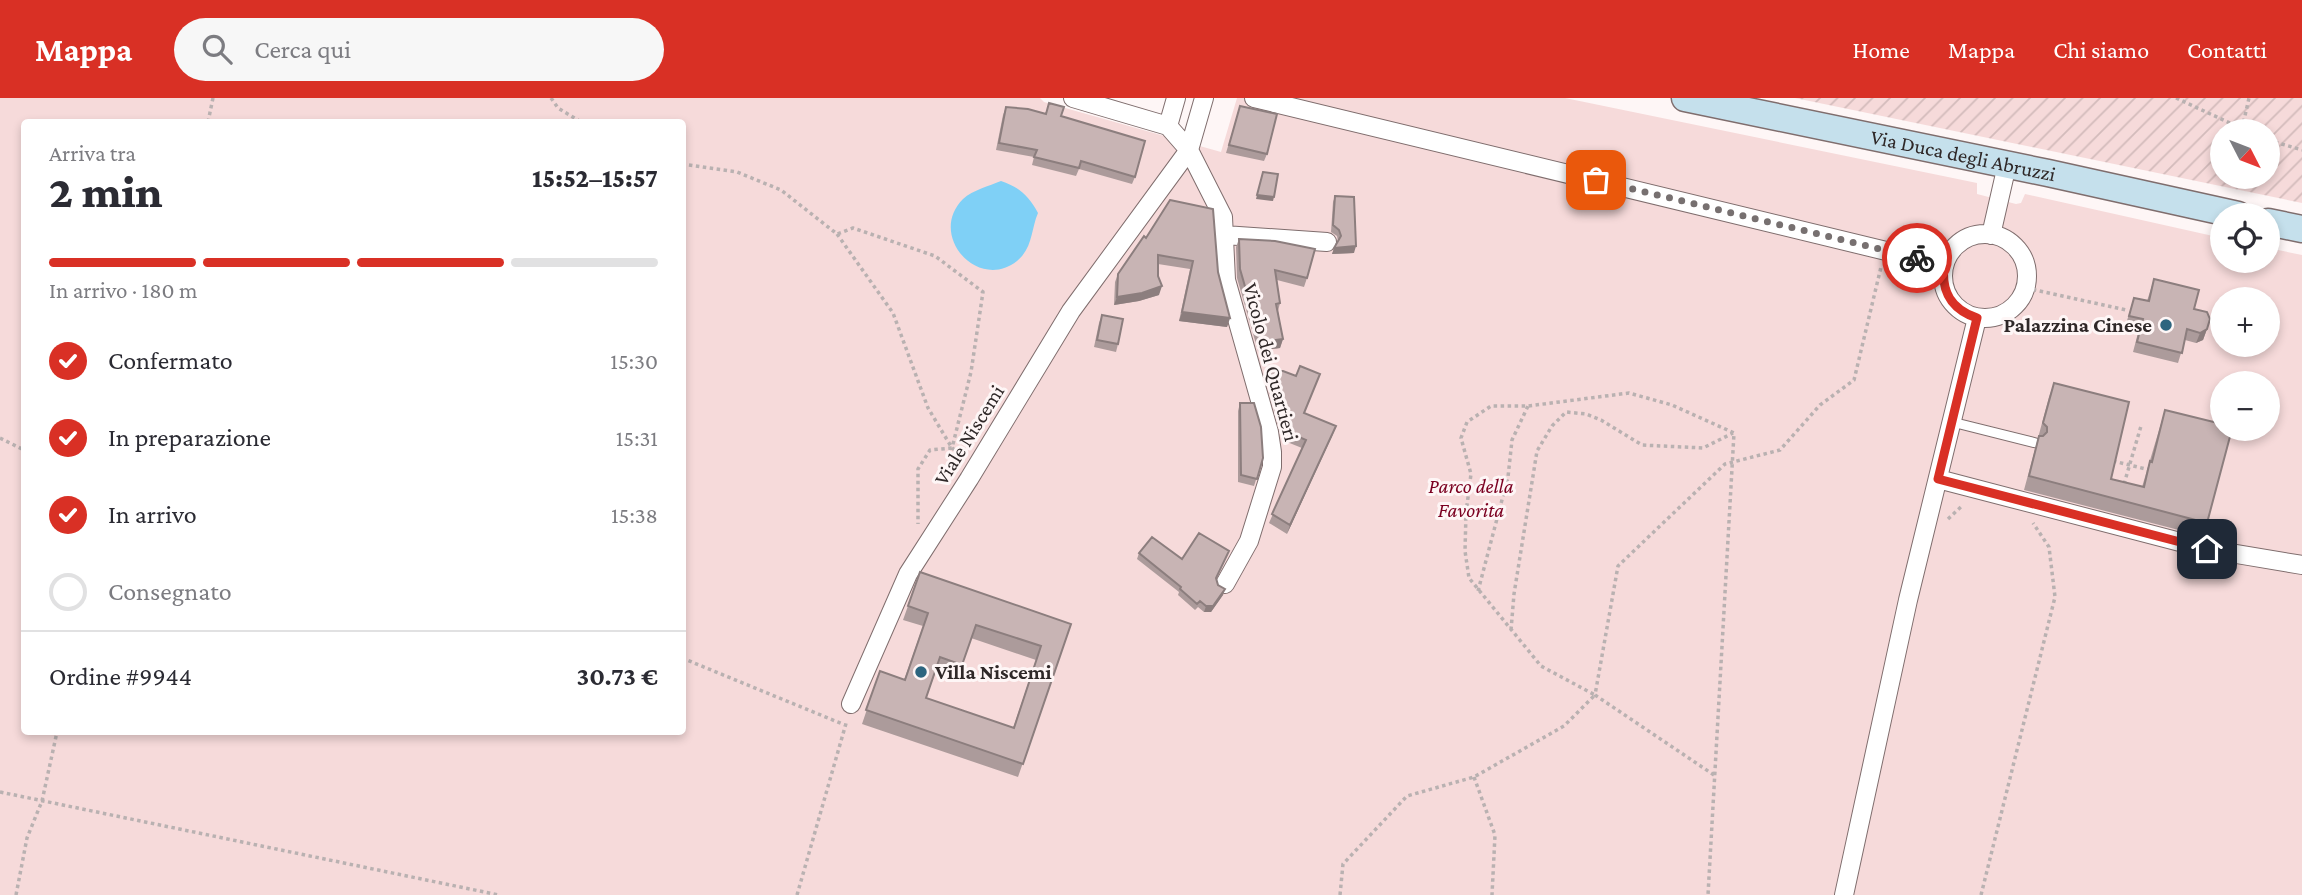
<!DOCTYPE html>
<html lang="it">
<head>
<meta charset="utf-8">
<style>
	body { margin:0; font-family:"Crimson Pro",serif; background:#f7f7f7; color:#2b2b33; height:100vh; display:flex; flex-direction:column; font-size:26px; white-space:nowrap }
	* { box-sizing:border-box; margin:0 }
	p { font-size:23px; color:#7c7c81 }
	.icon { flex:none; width:38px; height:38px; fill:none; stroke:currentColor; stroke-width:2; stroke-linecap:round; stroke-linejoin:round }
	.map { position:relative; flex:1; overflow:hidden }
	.side { position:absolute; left:21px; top:21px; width:665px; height:616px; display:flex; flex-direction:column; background:#fff; border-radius:7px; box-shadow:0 4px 10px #0003 }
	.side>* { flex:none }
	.needle { width:46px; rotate:132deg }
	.fabs { position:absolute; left:2210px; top:21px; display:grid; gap:14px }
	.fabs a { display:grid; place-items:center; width:70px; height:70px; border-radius:50%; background:#fff; box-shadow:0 4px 10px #0003; font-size:35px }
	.pin { position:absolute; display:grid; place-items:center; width:60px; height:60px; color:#fff; margin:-30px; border-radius:14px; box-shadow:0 4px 10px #0006 }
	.courier { position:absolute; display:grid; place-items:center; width:70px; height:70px; margin:-35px; border:5px solid #d93025; border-radius:50%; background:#fff; color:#222; box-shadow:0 2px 9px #0007 }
	.overview em { font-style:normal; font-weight:800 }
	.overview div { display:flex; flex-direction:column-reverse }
	.overview { display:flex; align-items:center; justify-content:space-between; height:119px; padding:0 28px }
	h1 { font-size:46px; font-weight:800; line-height:52px }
	.bar { display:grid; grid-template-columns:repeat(4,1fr); gap:10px 7px; align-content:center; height:84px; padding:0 28px }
	.bar i { height:9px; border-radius:5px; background:#e1e1e2 }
	.bar .selected { background:#d93025 }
	.bar p { grid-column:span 4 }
	.line { display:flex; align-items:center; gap:18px; padding:0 28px; border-top:2px solid #e1e1e2 }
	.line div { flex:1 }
	ol { padding:0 28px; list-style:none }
	li { display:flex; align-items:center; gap:21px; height:77px }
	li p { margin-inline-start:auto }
	li .icon { padding:7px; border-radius:50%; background:#d93025; color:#fff; stroke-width:4 }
	li:last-child { color:#7c7c81 }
	li i { width:38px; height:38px; border:4px solid #e1e1e2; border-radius:50% }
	header { display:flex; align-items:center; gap:42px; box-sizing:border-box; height:98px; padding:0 35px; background:#d93025; color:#fff }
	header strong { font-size:33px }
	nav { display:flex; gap:38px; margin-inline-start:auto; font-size:24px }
	.search { width:490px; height:63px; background:#f7f7f7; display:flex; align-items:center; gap:18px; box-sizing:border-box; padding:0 24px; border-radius:38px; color:#7c7c81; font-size:26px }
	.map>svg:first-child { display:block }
</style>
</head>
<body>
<header>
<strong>Mappa</strong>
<div class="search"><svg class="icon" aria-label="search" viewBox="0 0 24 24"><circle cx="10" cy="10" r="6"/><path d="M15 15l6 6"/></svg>Cerca qui</div>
<nav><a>Home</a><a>Mappa</a><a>Chi siamo</a><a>Contatti</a></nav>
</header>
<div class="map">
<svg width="2302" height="797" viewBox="0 0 2302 797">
	<defs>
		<pattern id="garden-furrows" width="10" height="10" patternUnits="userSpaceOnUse" patternTransform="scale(1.75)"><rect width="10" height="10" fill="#f6dada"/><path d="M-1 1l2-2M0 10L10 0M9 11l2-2" fill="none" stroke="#d3bbbb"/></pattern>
	</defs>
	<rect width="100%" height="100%" fill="#fef6f6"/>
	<path fill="#f6dada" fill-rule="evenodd" d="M 0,0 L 1040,0 L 1044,4 L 1221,54 L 1237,0 L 1565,0 L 1977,85 L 1977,96 L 2016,106 L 2021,105 L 2025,96 L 2222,140 L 2222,163 L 2268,163 L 2268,150 L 2302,157 L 2302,797 L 0,797 ZM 24,24 L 682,24 L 682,634 L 24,634 ZM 2222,201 L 2268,201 L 2268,247 L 2222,247 ZM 2222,285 L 2268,285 L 2268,331 L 2222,331 Z"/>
	<path fill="url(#garden-furrows)" fill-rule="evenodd" d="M 1795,0 L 2302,0 L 2302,105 ZM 2222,33 L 2268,33 L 2268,79 L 2222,79 Z"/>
	<path fill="#7fd0f6" d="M 1001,83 C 1019,89 1029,98 1038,115 C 1031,131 1033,150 1017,163 C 978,194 927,137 963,101 C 973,92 989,88 1001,83 Z"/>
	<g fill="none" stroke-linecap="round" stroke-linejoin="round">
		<g stroke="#7f6d6d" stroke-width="11">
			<path id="lane" d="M 1952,324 L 2036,345"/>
		</g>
		<g stroke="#7f6d6d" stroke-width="20">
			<path id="street" d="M 1073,0 L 1168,28 L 1176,0
				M 1204,0 L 1189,52 L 1223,119 L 1226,182 L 1269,334 L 1272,354 L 1272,369 L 1249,443 L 1225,486
				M 1254,0 L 1944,167
				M1943 178a42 42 0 1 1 84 0a42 42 0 1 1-84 0Z
				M 1224,137 L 1327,144
				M 1991,137 L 2007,67
				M 1938,381 L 2207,451 L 2302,467
				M 851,606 L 908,476 L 969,381 L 1071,213 L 1189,52 L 1168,28
				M 1844,797 L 1908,502 L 1977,220"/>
		</g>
		<g stroke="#7f6d6d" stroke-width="29">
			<g id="secondary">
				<path id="s1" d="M 1685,0 L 2048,75 L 2238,117"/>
				<path d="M 2268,124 L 2302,131"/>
			</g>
		</g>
		<path stroke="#b9b1b1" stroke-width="3.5" stroke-dasharray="3.5 3.5" stroke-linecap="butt" d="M 551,0 L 558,10 L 581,24
			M 2176,0 L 2247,33
			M 208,24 L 213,0
			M 2242,31 L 2249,0
			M 2268,42 L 2302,52
			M 682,66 L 737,74 L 781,92 L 837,136 L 853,130 L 935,158 L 983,194 L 971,274 L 952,350 L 961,357
			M 837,136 L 893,215 L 928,310 L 952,350 L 930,352 L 918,371 L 918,426
			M 2026,190 L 2126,212
			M 0,340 L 24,352
			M 2113,363 L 2150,372
			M 2124,386 L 2141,328
			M 1948,421 L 1963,407
			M 1478,493 L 1508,379 L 1512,342 L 1528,308
			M 1511,532 L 1514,496 L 1537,353 L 1552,328 L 1566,314 L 1586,316 L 1601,322 L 1642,347 L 1703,350 L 1733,335
			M 682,560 L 845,627
			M 1714,677 L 1595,597 L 1618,468 L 1725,366 L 1780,352 L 1820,307 L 1854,282 L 1881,169
			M 1474,679 L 1495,737 L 1492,797
			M 0,694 L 499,797
			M 16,797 L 27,740 L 42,703 L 57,634
			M 797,797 L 847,622
			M 1340,797 L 1343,766 L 1407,698 L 1474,679 L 1564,628 L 1595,597 L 1541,568 L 1469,480 L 1465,453 L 1466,415 L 1471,376 L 1461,340 L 1467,324 L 1491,308 L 1528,308 L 1629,295 L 1672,307 L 1734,335 L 1708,797
			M 1981,797 L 2055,499 L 2049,449 L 2033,425"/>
		<use href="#lane" stroke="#fff" stroke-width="9"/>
		<use href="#street" stroke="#fff" stroke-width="18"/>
		<use href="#secondary" stroke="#c5e0ec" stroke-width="26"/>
	</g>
	<path fill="#ac9b9b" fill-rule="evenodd" d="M 1240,8 L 1267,56 L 1264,63 L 1226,55 Z
		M 1006,9 L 1061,18 L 1135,79 L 1132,86 L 1079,71 L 1076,78 L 1032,67 L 1034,59 L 996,52 L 1003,17 Z
		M 1335,98 L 1354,155 L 1332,156 L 1338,143 L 1337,138 L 1331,134 L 1333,104 Z
		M 1144,138 L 1218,174 L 1230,220 L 1227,229 L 1179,223 L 1190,171 L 1158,166 L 1159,197 L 1139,203 L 1114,207 L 1115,184 L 1118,176 Z
		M 1239,141 L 1307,180 L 1304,189 L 1277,182 L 1280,205 L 1278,213 L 1283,241 L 1280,250 L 1258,253 L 1237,180 L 1236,149 Z
		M 2154,181 L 2194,211 L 2207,231 L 2203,242 L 2196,245 L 2185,242 L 2178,265 L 2133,254 L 2139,231 L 2125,229 L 2134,200 L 2147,203 Z
		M 1102,217 L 1118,246 L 1116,254 L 1094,249 L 1099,225 Z
		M 1269,273 L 1304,315 L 1336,328 L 1287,436 L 1269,425 L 1302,350 L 1282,342 L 1266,281 Z
		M 2054,285 L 2111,381 L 2142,389 L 2165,312 L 2207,425 L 2202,438 L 2024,392 L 2049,299 Z
		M 1240,305 L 1263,360 L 1254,388 L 1238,384 L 1238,313 Z
		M 1229,453 L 1216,481 L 1218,487 L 1225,491 L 1223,497 L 1211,514 L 1204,514 L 1198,509 L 1195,512 L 1178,497 L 1179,494 L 1137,461 L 1139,455 L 1182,461 Z
		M 920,474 L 1071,526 L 1018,679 L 862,626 L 880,573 L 904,582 L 923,528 L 903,522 ZM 971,540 L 1036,562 L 1013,630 L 926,600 L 936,573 L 957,581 Z"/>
	<path fill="#8c7e7e" d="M 1257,97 L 1274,99 L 1273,103 L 1256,101 Z
		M 1356,148 L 1354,155 L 1332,156 L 1334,150 Z
		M 1162,188 L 1159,197 L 1139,203 L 1114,207 L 1117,199 Z
		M 1182,214 L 1230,220 L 1227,229 L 1179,223 Z
		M 2207,231 L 2203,242 L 2196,245 L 2200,235 Z
		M 1283,241 L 1280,250 L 1258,253 L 1261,244 Z
		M 1336,328 L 1333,336 L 1287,436 L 1290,427 Z
		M 1225,491 L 1223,497 L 1211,514 L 1204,514 L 1206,508 Z"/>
	<path fill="#c8b4b4" stroke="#8c7e7e" stroke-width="2" fill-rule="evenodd" d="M 1049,5 L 1064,9 L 1061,18 L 1145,43 L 1135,79 L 1081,63 L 1079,70 L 1034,59 L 1037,52 L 999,45 L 1006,9 L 1028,11 L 1046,16 Z
		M 1240,8 L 1277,16 L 1267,56 L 1229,47 Z
		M 1263,74 L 1278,76 L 1274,99 L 1257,97 Z
		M 1335,98 L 1354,99 L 1356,148 L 1334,150 L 1341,138 L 1339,132 L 1333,127 Z
		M 1170,102 L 1213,111 L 1218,174 L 1230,220 L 1182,214 L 1193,163 L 1158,157 L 1158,178 L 1162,188 L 1142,195 L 1117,199 L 1118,176 L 1144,138 L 1146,140 Z
		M 1239,141 L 1275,143 L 1315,151 L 1307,180 L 1275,172 L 1280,205 L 1276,206 L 1283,241 L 1261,244 L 1240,171 Z
		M 2154,181 L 2199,192 L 2194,211 L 2207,214 L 2210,221 L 2207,231 L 2200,235 L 2187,231 L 2182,255 L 2137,244 L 2143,221 L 2129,218 L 2134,200 L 2149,203 Z
		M 1102,217 L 1123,221 L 1118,246 L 1097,242 Z
		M 1300,268 L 1320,276 L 1304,315 L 1336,328 L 1290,427 L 1272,416 L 1306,342 L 1285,333 L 1269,273 L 1283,273 L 1296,278 Z
		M 2054,285 L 2129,304 L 2111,381 L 2144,389 L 2150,363 L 2152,364 L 2165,312 L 2222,326 L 2222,331 L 2232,331 L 2207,425 L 2029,378 L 2039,338 L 2043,338 L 2047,334 L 2047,329 L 2043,325 Z
		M 1240,305 L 1254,305 L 1261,329 L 1263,360 L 1257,381 L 1241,377 Z
		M 1199,435 L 1229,453 L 1216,480 L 1218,487 L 1225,491 L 1213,508 L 1206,508 L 1200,503 L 1197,506 L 1180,491 L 1181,489 L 1139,455 L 1152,439 L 1182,461 Z
		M 920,474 L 1071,526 L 1023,666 L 866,612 L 880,573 L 905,582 L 928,515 L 908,508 ZM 976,527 L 1041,548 L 1014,630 L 926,600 L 940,559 L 962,567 Z"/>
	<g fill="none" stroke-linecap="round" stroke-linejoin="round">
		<path stroke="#777070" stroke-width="7" stroke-dasharray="0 12.6" d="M 1596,82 L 1917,160"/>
		<path stroke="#d93025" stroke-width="9" d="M 1917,160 L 1944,167 C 1941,194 1951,211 1977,220 L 1938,381 L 2207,451"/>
	</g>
	<g fill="#2c657f" stroke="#fef6f6" stroke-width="2.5">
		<circle cx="2166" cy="227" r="7"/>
		<circle cx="921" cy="574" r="7"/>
	</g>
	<g text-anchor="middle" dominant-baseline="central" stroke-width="6" stroke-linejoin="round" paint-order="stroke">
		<g font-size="21" fill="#2f2828" stroke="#fef6f6">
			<text stroke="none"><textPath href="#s1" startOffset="284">Via Duca degli Abruzzi</textPath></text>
			<text transform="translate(1271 264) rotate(75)">Vicolo dei Quartieri</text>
			<text transform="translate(969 337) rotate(-58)">Viale Niscemi</text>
		</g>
		<g font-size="21" font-weight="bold" fill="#2f2828" stroke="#fef6f6" text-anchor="end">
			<text x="2152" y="227">Palazzina Cinese</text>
			<text x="935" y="574" text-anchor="start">Villa Niscemi</text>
		</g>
		<g font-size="21" font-style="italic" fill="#7b0021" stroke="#fef6f6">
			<text x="1471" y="388">Parco della<tspan x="1471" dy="24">Favorita</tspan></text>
		</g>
	</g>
</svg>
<div class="fabs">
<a><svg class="needle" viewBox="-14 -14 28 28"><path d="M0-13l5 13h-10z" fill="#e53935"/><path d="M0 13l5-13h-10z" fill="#7c7c81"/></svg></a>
<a><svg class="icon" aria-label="locate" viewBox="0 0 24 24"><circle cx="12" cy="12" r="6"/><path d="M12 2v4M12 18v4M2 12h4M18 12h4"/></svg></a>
<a>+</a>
<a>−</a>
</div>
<div class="pin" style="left:1596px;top:82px;background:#ea580c"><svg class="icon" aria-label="bag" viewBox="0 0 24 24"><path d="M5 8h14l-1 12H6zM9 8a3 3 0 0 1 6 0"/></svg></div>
<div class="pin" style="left:2207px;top:451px;background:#1f2937"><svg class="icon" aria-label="home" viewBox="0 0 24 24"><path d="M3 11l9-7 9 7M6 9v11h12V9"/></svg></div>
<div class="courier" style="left:1917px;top:160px"><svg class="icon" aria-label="bike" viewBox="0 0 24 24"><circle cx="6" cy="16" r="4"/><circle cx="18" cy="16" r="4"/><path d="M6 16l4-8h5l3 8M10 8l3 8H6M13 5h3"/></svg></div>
<section class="side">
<div class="overview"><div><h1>2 min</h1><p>Arriva tra</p></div><em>15:52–15:57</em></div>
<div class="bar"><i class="selected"></i><i class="selected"></i><i class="selected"></i><i></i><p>In arrivo · 180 m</p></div>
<ol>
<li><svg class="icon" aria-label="check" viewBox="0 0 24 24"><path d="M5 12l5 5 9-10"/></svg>Confermato<p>15:30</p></li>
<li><svg class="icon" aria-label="check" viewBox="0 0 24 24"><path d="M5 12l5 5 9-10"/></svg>In preparazione<p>15:31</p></li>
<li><svg class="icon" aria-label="check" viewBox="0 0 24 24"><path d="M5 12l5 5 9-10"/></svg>In arrivo<p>15:38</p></li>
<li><i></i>Consegnato</li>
</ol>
<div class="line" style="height:91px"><div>Ordine #9944</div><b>30.73 €</b></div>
</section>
</div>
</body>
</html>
